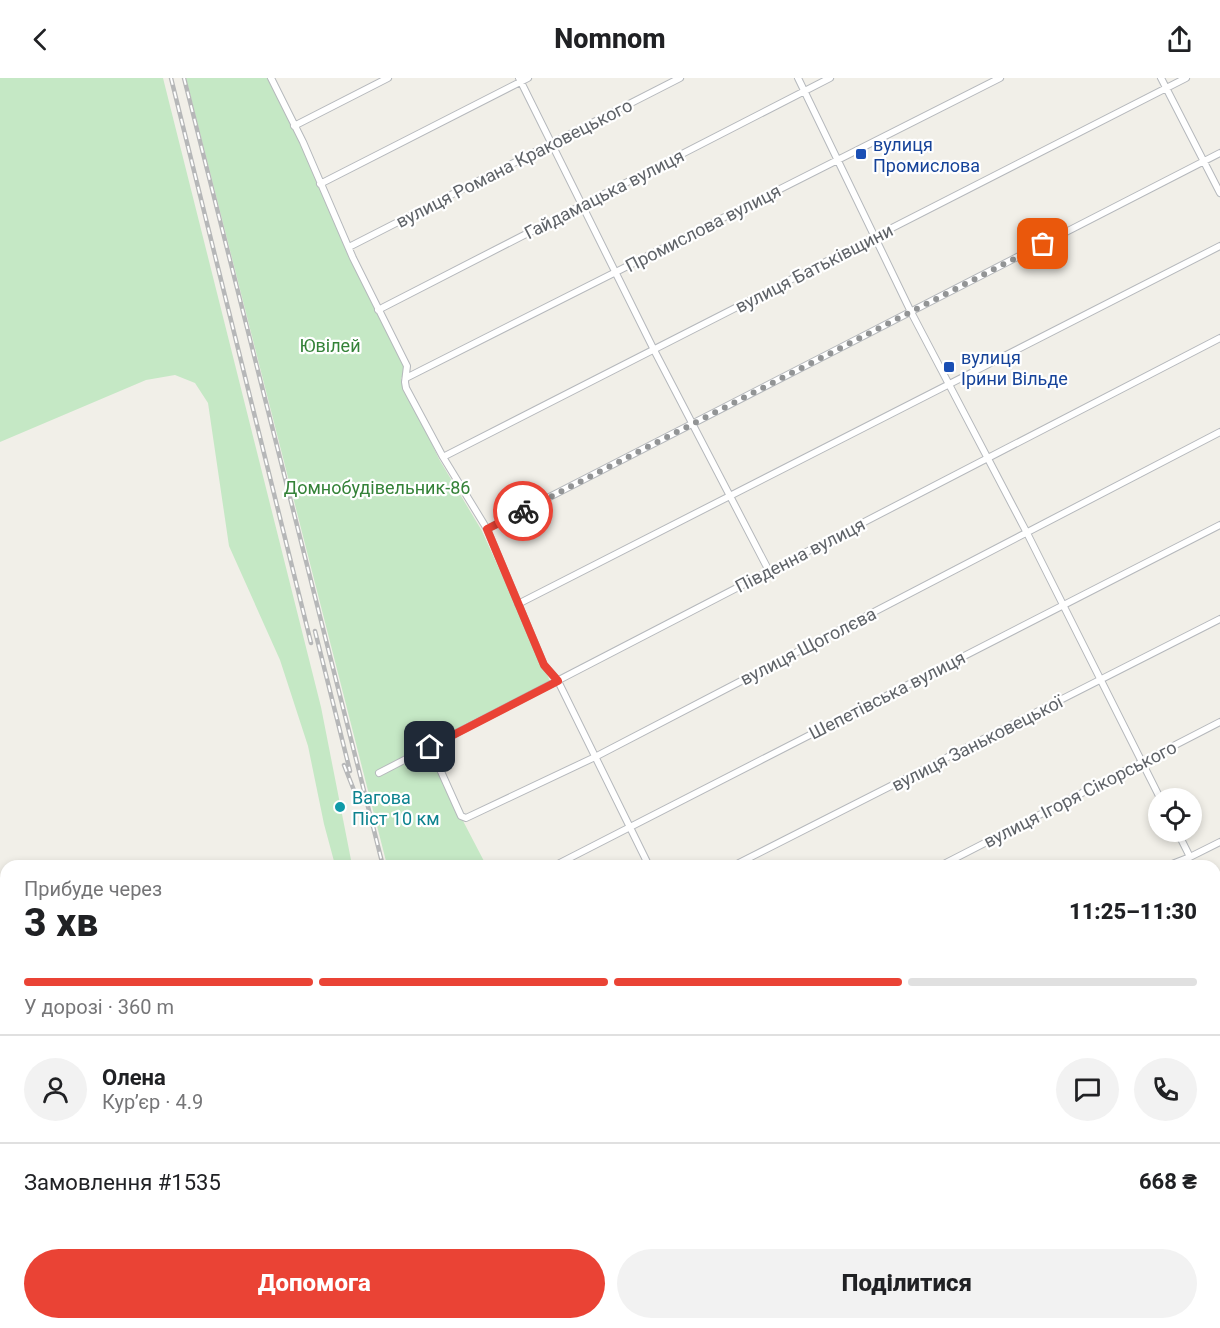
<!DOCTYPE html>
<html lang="uk">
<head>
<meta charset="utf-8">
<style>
	body { margin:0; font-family:Roboto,sans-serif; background:#f2f2f2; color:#202124; height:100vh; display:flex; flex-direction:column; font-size:22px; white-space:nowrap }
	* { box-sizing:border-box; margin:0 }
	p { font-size:20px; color:#757577 }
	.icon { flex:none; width:33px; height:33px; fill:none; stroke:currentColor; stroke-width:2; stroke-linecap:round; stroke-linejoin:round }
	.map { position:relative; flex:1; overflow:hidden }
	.side { position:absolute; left:0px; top:782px; width:1221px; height:470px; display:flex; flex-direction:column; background:#fff; border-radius:18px 18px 0 0; box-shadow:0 3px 9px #0003 }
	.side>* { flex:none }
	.controls { position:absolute; left:1148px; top:710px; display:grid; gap:12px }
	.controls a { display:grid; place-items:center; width:54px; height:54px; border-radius:50%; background:#fff; box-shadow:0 3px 9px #0003; font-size:30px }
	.pin { position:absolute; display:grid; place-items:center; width:51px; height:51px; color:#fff; margin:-26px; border-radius:12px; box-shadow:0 3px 9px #0006 }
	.courier { position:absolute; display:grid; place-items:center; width:60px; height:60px; margin:-30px; border:4px solid #ea4335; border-radius:50%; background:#fff; color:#222; box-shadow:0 2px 8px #0007 }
	.overview em { font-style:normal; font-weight:800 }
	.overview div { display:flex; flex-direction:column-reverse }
	.overview { display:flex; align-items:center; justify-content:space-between; height:102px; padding:0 24px }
	h1 { font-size:39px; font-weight:800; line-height:45px }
	.bar { display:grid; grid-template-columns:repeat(4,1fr); gap:9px 6px; align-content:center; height:72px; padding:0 24px }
	.bar i { height:8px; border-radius:4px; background:#e0e0e0 }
	.bar .on { background:#ea4335 }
	.bar p { grid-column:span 4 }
	.line { display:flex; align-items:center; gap:15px; padding:0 24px; border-top:2px solid #e0e0e0 }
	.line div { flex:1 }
	.round { display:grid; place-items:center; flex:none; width:63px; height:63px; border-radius:32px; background:#f2f2f2 }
	.button { display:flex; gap:12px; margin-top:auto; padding:12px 24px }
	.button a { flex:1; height:69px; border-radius:36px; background:#ea4335; color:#fff; font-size:24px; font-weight:800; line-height:69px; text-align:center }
	.button a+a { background:#f2f2f2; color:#202124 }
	header { display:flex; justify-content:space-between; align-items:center; height:78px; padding:0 24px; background:#fff; font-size:27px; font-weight:800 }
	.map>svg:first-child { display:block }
</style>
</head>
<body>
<header><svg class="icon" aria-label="back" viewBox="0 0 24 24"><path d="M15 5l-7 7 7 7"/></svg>Nomnom<svg class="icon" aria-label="share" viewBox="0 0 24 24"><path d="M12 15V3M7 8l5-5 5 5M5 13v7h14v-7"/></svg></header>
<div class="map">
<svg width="1220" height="1250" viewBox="0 0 1220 1250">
	<rect width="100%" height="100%" fill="#f1efe8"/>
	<path fill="#c5e8c5" d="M 0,0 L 163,0 L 321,629 L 352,787 L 335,787 L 324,746 L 308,668 L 280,582 L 229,468 L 208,325 L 195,305 L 175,297 L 146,302 L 0,364 Z
		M 186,0 L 270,0 L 407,289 L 406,295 L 401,300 L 439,381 L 482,453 L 550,603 L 465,646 L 430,669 L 461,739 L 486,787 L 387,787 Z"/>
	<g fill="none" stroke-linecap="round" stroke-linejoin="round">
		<g stroke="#b5b8bc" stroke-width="8">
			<path id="minor" d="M 271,0 L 303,64 L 353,180 L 407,288 L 405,304 L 406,310 L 443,379 L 487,451 L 544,587 L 558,603 L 649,788
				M 519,0 L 654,272 L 769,493
				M 798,0 L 911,234 L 1027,455 L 1160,720
				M 1161,0 L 1220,115
				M 294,48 L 388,0
				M 320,106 L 528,0
				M 349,169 L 680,0
				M 378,232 L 830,0
				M 406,300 L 1000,0
				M 443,379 L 1186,0
				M 487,451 L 1220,75
				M 518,526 L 1220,168
				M 430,669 L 461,738 L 466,740 L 595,679 L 1220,354
				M 379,695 L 1220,260
				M 1177,753 L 1190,779
				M 554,788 L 1220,447
				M 733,788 L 1220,541
				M 940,788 L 1220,644
				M 1167,788 L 1190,779 L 1220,764
				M 1215,850 L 1220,860
				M 1215,879 L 1220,877
				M 1215,986 L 1220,984
				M 1215,1068 L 1220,1066
				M 1215,1145 L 1220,1143
				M 1215,1231 L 1220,1229
				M 880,1245 L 883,1250
				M 1138,1245 L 1141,1250
				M 692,1250 L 702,1245
				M 853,1250 L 863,1245
				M 1009,1250 L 1019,1245
				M 1178,1250 L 1188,1245"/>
		</g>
		<use href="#minor" stroke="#fff" stroke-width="6"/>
		<g stroke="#b6b7b8" stroke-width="4.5">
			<path id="rail" d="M 171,0 L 311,565
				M 184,0 L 383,788
				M 315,553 L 350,693
				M 344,687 L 359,725
				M 492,1245 L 494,1250"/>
		</g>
		<use href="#rail" stroke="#fff" stroke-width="2" stroke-dasharray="7" stroke-linecap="butt"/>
	</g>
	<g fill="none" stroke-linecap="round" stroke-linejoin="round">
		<path stroke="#929495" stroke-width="6" stroke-dasharray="0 10.8" d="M 523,433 L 1043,166"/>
		<path stroke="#ea4335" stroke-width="8" d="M 430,669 L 558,603 L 544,587 L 487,451 L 523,433"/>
	</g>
	<g fill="#1a4fb4" stroke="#fff" stroke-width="2">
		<rect x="855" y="70" width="12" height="12" rx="3"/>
		<rect x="943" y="283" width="12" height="12" rx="3"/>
	</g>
	<circle fill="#0f9aa8" stroke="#fff" stroke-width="2" cx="340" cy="729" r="6"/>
	<g text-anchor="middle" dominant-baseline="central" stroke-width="4.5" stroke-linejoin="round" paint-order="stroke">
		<g font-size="18" fill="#164399" stroke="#fff" text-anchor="start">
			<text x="873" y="66">вулиця<tspan x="873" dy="21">Промислова</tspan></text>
			<text x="961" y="279">вулиця<tspan x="961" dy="21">Ірини Вільде</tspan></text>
		</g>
		<g font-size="18" fill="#5f6368" stroke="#fff">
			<text transform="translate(514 85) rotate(-27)">вулиця Романа Краковецького</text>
			<text transform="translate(604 116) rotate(-27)">Гайдамацька вулиця</text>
			<text transform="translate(703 150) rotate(-27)">Промислова вулиця</text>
			<text transform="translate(814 190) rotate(-27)">вулиця Батьківщини</text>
			<text transform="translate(800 477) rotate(-27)">Південна вулиця</text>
			<text transform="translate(808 568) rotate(-27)">вулиця Щоголєва</text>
			<text transform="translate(887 617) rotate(-27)">Шепетівська вулиця</text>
			<text transform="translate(977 665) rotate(-27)">вулиця Заньковецької</text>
			<text transform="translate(1080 716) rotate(-27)">вулиця Ігоря Сікорського</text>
		</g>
		<g font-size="18" fill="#348238" stroke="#fff">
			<text x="330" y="267">Ювілей</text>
			<text x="377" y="409">Домнобудівельник-86</text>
		</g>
		<g font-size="18" fill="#0d838f" stroke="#fff" text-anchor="start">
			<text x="352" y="719">Вагова<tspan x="352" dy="21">Піст 10 км</tspan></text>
		</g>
	</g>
</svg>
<div class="controls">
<a><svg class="icon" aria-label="locate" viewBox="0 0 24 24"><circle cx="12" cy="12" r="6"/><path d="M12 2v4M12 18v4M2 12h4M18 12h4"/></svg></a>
</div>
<div class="pin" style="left:1043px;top:166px;background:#ea580c"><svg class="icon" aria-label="bag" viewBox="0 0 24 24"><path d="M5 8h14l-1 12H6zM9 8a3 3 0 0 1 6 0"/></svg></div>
<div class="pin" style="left:430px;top:669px;background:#1f2937"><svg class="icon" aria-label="home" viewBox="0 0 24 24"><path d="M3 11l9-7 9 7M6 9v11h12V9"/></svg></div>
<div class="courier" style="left:523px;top:433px"><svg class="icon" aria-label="bike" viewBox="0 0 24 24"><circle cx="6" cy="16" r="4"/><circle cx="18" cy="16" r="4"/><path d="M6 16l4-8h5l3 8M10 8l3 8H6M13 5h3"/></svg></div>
<section class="side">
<div class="overview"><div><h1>3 хв</h1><p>Прибуде через</p></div><em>11:25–11:30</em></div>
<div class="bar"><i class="on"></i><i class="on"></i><i class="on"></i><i></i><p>У дорозі · 360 m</p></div>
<div class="line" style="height:108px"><a class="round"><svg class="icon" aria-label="person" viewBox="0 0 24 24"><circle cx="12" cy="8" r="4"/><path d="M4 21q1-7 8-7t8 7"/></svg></a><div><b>Олена</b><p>Кур’єр · 4.9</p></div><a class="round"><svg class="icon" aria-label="chat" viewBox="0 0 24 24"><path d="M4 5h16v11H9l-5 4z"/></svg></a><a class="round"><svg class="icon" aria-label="phone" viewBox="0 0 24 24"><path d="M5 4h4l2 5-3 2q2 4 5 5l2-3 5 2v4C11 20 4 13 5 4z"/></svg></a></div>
<div class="line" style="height:78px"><div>Замовлення #1535</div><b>668 ₴</b></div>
<div class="button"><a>Допомога</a><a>Поділитися</a></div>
</section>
</div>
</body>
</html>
